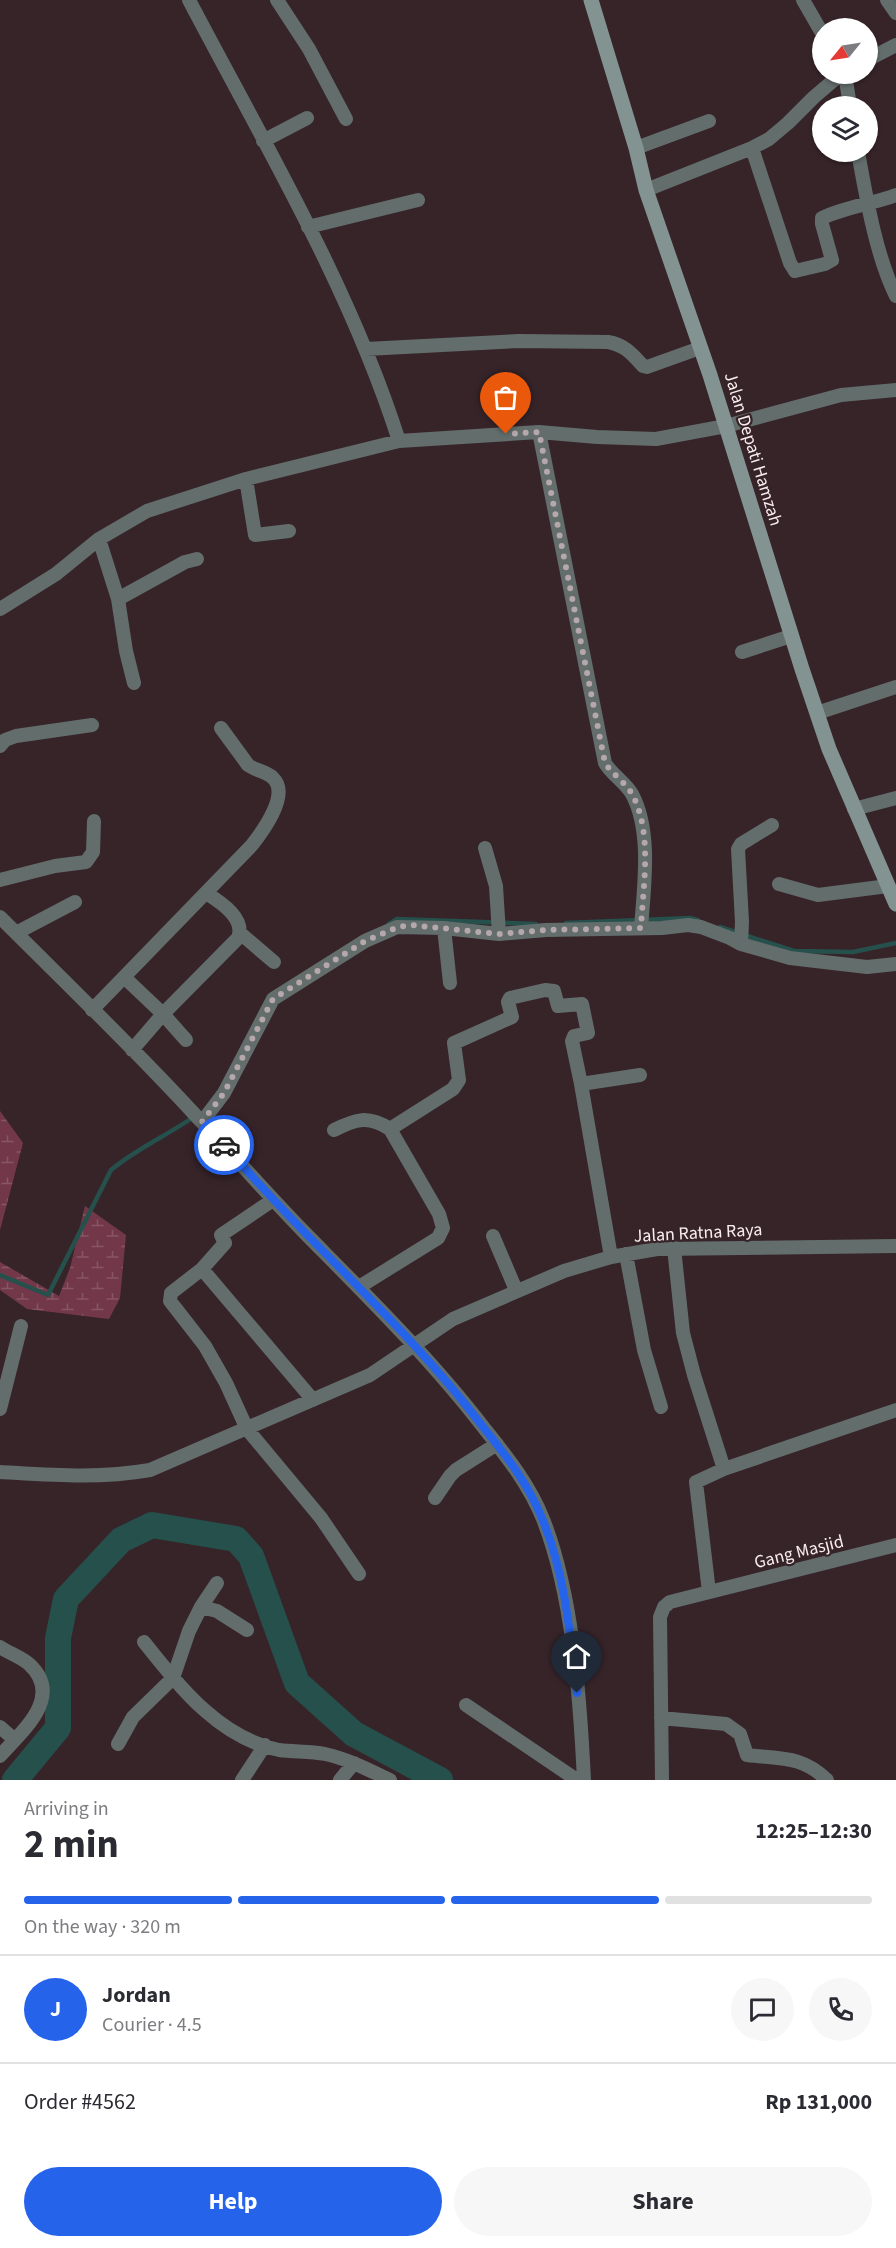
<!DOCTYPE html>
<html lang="en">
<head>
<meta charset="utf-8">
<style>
	body { margin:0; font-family:"Source Sans 3",sans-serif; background:#f7f7f7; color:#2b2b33; height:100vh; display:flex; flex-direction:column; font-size:22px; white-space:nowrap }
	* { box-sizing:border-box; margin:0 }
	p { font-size:20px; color:#7c7c81 }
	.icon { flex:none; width:33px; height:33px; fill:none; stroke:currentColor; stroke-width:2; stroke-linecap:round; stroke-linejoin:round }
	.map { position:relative; height:1780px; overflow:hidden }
	.sheet { display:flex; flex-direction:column; background:#fff; flex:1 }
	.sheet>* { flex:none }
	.needle { width:39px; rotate:240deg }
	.controls { position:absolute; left:812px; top:18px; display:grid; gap:12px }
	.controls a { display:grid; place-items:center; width:66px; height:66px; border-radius:50%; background:#fff; box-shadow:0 2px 4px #0004; font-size:30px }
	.pin { position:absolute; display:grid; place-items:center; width:51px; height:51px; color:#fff; margin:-62px -26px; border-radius:50% 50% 50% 0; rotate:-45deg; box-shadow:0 0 6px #0007 }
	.pin .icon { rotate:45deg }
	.courier { position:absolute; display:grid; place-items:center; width:60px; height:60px; margin:-30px; border:4px solid #2563eb; border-radius:50%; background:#fff; color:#222; box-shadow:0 2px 8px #0007 }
	.overview em { font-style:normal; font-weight:700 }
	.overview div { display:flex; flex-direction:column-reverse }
	.overview { display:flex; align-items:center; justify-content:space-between; height:102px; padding:0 24px }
	h1 { font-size:39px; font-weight:700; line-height:45px }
	.bar { display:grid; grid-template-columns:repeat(4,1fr); gap:9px 6px; align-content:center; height:72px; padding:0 24px }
	.bar i { height:8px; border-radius:4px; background:#e1e1e2 }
	.bar .current { background:#2563eb }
	.bar p { grid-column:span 4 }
	.line { display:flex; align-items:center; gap:15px; padding:0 24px; border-top:2px solid #e1e1e2 }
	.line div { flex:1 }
	.round { display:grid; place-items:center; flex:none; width:63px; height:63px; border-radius:32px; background:#f7f7f7 }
	.cta { display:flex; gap:12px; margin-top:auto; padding:12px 24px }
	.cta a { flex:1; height:69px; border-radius:36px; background:#2563eb; color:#fff; font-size:24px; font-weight:700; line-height:69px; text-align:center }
	.cta a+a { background:#f7f7f7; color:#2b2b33 }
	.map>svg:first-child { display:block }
</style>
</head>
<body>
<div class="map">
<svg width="896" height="1780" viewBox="0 0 896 1780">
	<defs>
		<pattern id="wetland-marsh" width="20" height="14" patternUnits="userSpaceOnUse" patternTransform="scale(1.5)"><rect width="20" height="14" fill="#72384a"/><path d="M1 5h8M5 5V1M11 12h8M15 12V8" fill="none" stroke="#875564"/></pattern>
	</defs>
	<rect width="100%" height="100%" fill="#362429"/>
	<path fill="url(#wetland-marsh)" d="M 0,1111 L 23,1143 L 0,1230 Z
		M 85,1206 L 126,1235 L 120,1298 L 109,1319 L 27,1309 L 0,1290 L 0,1262 L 59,1296 L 70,1268 Z"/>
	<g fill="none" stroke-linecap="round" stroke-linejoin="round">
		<path stroke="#26504c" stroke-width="4.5" d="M 566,923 L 690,918 L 698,920
			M 389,924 L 397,919 L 536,924
			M 720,927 L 794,951 L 853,952 L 896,943
			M 0,1275 L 48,1295 L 111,1170 C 136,1149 168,1135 195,1116"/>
		<path stroke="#26504c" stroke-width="26" d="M 15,1780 L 58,1728 L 58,1638 L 66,1599 L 121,1540 L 152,1525 L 236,1539 L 251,1556 L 297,1683 L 354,1734 L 440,1780"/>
		<path stroke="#636d6c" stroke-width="14" d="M 189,0 C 264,143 350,287 399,441
			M 277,0 L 309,49 L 346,119
			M 803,0 L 822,33
			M 887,0 L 896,13
			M 867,60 L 896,45
			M 845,74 L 850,106
			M 263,141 L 307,118
			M 636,148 L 709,121
			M 752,148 L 790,263 L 795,271 L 825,264 L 832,260 L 822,224 L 822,218 C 845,207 872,204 896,195
			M 858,152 C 866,196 876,256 896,296
			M 646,190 L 752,148 L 769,139 L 788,123 L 814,97 L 841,74
			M 308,227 L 418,200
			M 366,349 L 519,341 L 608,342 C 625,345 632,354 643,366 L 647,367 L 700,348
			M 539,432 L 605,763 C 612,775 625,782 632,794 C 652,831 644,887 641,928
			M 246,479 L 255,535 L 289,531
			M 99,539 L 118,599 L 126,651 L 134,683
			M 118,599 L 185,562 L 197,559
			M 0,609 L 56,574 L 99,539 L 147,511 L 246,479 L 399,441 L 539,432 L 597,437 L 656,439 L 726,426 L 841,395 L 896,390
			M 742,652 L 791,636
			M 817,713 L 896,687
			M 0,746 L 5,740 L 16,736 L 92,725
			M 854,809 L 896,798
			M 485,848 L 496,886 L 499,934
			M 0,880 L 55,866 L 86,862 L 93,852 L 94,821
			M 779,884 L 818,895 L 888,886
			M 0,917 C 66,983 135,1049 198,1118 C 234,1156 268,1195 305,1233 C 367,1296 430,1358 484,1428 C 507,1457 529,1484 543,1519 C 573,1595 580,1698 584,1780
			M 444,928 L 450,983
			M 16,933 L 75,902
			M 240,933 L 274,962
			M 741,944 L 742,922 L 738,849 L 741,844 L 772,825
			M 124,977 L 163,1014 L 186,1040
			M 92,1010 L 252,845 C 263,831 290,794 273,778 C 266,771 256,771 248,765 L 221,728
			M 132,1050 L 163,1014 L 238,938 C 246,918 220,902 206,893
			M 581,1084 L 640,1075
			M 202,1122 L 224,1093 L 273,999 L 365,941 L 397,927 L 444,928 L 499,934 L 546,930 L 662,928 L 688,925 L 701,927 L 730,938 L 741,944 L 790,958 L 867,967 L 896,964
			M 390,1129 L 453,1089 L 459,1080 L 454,1043 L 512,1017 L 508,1002 L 510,998 L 545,990 L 554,991 L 558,1006 L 582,1004 L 588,1033 L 574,1036 L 572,1041 L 581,1084 L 611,1257
			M 334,1130 C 356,1119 368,1115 390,1129 L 439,1214 L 443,1228 L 438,1238 L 359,1287
			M 273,1200 L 221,1235 L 225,1243 L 202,1269 L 171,1293 L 170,1301 L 205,1346 L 226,1383 L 247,1429 L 321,1518 L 359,1574
			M 493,1236 L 516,1290
			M 674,1248 L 683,1333 L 694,1375 L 724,1469
			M 626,1254 L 644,1350 L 661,1407
			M 202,1269 L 313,1400
			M 0,1409 L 21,1326
			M 0,1472 C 52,1475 99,1479 150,1470 L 370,1375 L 453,1319 L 564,1271 L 611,1257 L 657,1249 L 896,1246
			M 435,1498 L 450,1476 L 456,1470 L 497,1444
			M 709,1592 L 696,1482 L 724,1469 L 896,1410
			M 201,1607 L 217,1611 L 247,1630
			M 144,1642 C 180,1687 219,1738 279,1750 C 294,1752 310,1751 325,1754 C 348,1759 369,1770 390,1780
			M 0,1647 C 9,1653 21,1657 29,1664 C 65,1697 21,1732 0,1756
			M 466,1705 L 577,1780
			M 661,1718 L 726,1724 L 740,1734 L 747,1755 C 779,1759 802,1755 827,1780
			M 0,1727 L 15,1740
			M 118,1744 L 133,1717 L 173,1678 L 189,1631 L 201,1607 L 217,1583
			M 242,1780 L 265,1745
			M 340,1780 L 354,1763
			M 662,1780 L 660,1617 L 664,1607 L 670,1602 L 896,1545"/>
		<path stroke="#829391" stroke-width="15" d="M 591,0 L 636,148 L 646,190 L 710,375 L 802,669 L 829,749 L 896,904"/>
	</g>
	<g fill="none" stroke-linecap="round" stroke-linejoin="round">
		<path stroke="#b5a7aa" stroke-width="6" stroke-dasharray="0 10.8" d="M 224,1145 L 202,1122 L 224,1093 L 273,999 L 365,941 L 398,927 L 411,925 L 499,934 L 546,930 L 641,928 C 643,885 653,833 632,794 C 625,782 613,775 605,763 L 539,432 L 506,434"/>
		<path stroke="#2563eb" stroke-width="8" d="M 224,1145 C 256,1181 289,1217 323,1251 C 376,1305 430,1358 476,1418 C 501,1450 526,1479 541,1516 C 565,1572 570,1633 577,1693"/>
	</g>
	<g text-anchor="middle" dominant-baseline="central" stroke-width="4.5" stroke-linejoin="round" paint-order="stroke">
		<g font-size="18" fill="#f9edf0" stroke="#362429">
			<text transform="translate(753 449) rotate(73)">Jalan Depati Hamzah</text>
			<text transform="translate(698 1233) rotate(-3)">Jalan Ratna Raya</text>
			<text transform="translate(799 1552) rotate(-14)">Gang Masjid</text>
		</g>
	</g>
</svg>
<div class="controls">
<a><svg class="needle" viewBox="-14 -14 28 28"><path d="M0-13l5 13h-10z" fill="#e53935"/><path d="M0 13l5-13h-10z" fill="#7c7c81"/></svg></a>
<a><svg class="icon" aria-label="layers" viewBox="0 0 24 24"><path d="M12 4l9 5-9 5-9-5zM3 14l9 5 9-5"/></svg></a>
</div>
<div class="pin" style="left:506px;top:434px;background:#ea580c"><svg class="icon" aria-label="bag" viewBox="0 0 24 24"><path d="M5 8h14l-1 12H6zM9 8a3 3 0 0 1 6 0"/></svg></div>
<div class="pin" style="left:577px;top:1693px;background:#1f2937"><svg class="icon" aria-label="home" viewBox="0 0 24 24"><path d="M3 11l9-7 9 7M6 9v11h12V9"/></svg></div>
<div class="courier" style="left:224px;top:1145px"><svg class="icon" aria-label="car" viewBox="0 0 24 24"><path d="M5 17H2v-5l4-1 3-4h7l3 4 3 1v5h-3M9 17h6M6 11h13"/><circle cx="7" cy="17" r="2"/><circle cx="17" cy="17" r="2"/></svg></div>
</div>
<section class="sheet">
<div class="overview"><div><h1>2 min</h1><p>Arriving in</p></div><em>12:25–12:30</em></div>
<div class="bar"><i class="current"></i><i class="current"></i><i class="current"></i><i></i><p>On the way · 320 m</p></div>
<div class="line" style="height:108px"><b class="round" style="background:#2563eb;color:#fff">J</b><div><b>Jordan</b><p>Courier · 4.5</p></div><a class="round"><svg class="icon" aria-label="chat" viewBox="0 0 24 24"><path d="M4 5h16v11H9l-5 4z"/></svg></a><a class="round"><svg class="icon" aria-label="phone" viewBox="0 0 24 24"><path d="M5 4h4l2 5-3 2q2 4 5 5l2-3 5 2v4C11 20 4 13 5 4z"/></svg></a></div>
<div class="line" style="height:78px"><div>Order #4562</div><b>Rp 131,000</b></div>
<div class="cta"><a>Help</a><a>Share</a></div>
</section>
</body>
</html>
